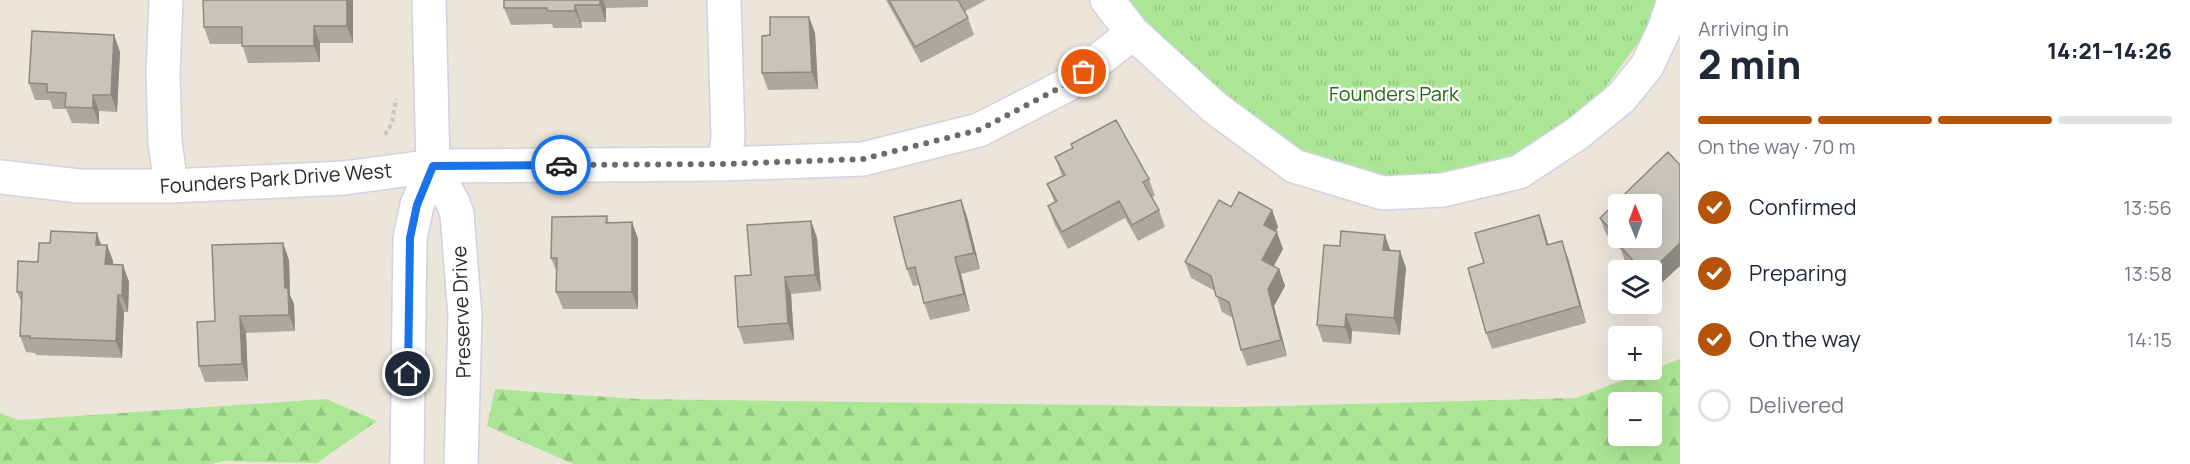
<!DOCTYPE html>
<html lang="en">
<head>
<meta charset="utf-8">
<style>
	body { margin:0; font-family:Manrope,sans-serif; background:#f2f2f3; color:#1f2937; height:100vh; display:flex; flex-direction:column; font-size:22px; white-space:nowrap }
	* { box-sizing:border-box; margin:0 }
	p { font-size:20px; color:#747a83 }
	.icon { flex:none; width:33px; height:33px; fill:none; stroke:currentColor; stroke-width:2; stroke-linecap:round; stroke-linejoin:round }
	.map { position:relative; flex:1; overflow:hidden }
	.panel { display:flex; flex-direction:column; background:#fff; width:510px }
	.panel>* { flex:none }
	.needle { width:39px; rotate:359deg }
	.fabs { position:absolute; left:1608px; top:194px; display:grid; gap:12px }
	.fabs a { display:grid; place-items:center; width:54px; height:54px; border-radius:6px; background:#fff; box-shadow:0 6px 24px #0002; font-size:30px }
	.pin { position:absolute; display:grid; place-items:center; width:51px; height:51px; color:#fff; margin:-26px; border:3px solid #fff; border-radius:50%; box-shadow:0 2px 6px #0007 }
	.courier { position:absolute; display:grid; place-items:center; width:60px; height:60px; margin:-30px; border:4px solid #1a73e8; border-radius:50%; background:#fff; color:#222; box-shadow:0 2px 8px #0007 }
	.headline em { font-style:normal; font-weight:800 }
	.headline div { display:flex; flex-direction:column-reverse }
	.headline { display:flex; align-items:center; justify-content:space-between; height:102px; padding:0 18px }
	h1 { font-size:39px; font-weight:800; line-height:45px }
	.bar { display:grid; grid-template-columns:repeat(4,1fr); gap:9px 6px; align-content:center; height:72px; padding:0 18px }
	.bar i { height:8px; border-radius:4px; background:#e0e1e3 }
	.bar .current { background:#b45309 }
	.bar p { grid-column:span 4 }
	ol { padding:0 18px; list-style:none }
	li { display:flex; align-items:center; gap:18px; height:66px }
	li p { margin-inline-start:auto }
	li .icon { padding:6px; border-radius:50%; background:#b45309; color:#fff; stroke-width:4 }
	li:last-child { color:#747a83 }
	li i { width:33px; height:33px; border:3px solid #e0e1e3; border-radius:50% }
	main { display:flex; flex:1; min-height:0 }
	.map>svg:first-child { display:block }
</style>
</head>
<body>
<main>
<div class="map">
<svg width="1680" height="464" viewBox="0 0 1680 464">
	<defs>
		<pattern id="forest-firs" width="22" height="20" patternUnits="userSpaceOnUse" patternTransform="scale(1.5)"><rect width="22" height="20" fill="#aae694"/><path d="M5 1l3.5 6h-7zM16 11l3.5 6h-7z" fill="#92c580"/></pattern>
		<pattern id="park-tufts" width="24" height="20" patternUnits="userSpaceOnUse" patternTransform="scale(1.5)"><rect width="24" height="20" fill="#aae694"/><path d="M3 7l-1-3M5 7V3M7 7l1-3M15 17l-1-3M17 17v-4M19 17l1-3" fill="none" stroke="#92c580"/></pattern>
	</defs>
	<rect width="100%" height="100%" fill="#ece6da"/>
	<path fill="url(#forest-firs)" fill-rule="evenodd" d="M 1680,359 L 1680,464 L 573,464 L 487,426 L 495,389 L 636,399 L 1239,407 L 1576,398 ZM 1618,402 L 1652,402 L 1652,435 L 1618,435 Z
		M 326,399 L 377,421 L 317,463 L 223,461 L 212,464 L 0,464 L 0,413 L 19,420 Z"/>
	<path fill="url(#park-tufts)" d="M 1110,0 L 1657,0 L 1653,22 L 1581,121 L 1498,167 L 1390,191 L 1297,161 Z"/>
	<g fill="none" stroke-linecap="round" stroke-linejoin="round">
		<g stroke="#d0d2e3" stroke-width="36">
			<path id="minor" d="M 166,0 L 163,74 L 165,142 L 171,186
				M 724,0 L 728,136 L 725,164
				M 1107,0 L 1133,33 L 1214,107 L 1294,166 L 1383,193 L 1443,190 L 1519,172 L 1578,133 L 1622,97 L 1647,66 L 1664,30 L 1674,0
				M 433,166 L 453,203 L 457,214 L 465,316 L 461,464
				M 0,177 L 79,186 L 171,186 L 344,178 L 433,166 L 725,164 L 863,159 L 979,130 L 1067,85 L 1133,33
				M 407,464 L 410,238 L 417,205 L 433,166 L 429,0"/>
		</g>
		<path stroke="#c7c7c7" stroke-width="4" stroke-dasharray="4.5 3" stroke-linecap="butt" d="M 385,135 L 392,123 L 396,99"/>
		<use href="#minor" stroke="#fff" stroke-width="33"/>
	</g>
	<path fill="#aba99f" d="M 203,0 L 353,0 L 353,43 L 320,43 L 320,62 L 248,63 L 242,44 L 210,44 L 204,27 Z
		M 503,0 L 648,0 L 648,7 L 606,8 L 606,22 L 581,22 L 582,28 L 553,28 L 552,24 L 511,25 L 504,8 Z
		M 886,0 L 986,0 L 964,12 L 968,18 L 974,35 L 921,63 Z
		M 809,17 L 815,33 L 818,89 L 768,90 L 762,73 L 770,35 Z
		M 114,35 L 120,52 L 117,112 L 99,111 L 99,124 L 72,123 L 66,109 L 53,109 L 50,100 L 35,100 L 29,83 Z
		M 1071,144 L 1149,179 L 1155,196 L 1152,197 L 1159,210 L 1165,227 L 1138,241 L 1125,218 L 1068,249 L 1054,223 L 1048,206 L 1055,203 L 1047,184 L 1062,176 L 1055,157 L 1072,148 Z
		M 1668,152 L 1656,288 L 1652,283 L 1652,270 L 1633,270 L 1625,261 L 1621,250 L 1606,234 L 1600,218 Z
		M 961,200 L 967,217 L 980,269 L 961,274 L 970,311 L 930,320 L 924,303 L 919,285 L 913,286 L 907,269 Z
		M 1231,207 L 1272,210 L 1278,227 L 1276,231 L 1283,249 L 1273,266 L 1279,269 L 1285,286 L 1274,306 L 1287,356 L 1247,366 L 1241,350 L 1233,318 L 1222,312 L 1215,291 L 1191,278 L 1185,262 Z
		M 1539,215 L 1548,245 L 1568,258 L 1586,323 L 1492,349 L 1486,333 Z
		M 607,216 L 609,223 L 632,222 L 638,239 L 638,309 L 563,309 L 556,292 L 557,273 L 551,258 Z
		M 811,221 L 817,238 L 821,291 L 791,294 L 794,340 L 744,344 L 738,327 L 751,275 Z
		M 283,243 L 289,260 L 290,295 L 294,304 L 295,331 L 246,333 L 248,381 L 205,382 L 199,366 L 215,321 Z
		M 101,245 L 107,245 L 113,261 L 112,265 L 123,265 L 129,282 L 128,312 L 124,312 L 122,358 L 36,355 L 35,353 L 26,352 L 20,336 L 22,304 L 17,292 Z
		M 1390,250 L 1400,251 L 1406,268 L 1400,335 L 1352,331 L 1351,344 L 1323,342 L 1317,325 Z"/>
	<path fill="#8b8982" d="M 347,0 L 353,0 L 353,43 L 347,26 Z
		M 600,0 L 603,0 L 606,8 L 606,22 L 600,5 Z
		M 575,5 L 581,22 L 582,28 L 575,11 Z
		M 809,17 L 815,33 L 818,89 L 812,72 Z
		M 314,26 L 320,43 L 320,62 L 314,46 Z
		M 114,35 L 120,52 L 117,112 L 111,95 Z
		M 93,95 L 99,111 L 99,124 L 93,108 Z
		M 961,200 L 967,217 L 980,269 L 974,253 Z
		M 1272,210 L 1278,227 L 1270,242 L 1264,225 Z
		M 1539,215 L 1545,232 L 1553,262 L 1547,245 Z
		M 811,221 L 817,238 L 821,291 L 815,275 Z
		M 632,222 L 638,239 L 638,309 L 632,292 Z
		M 1277,232 L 1283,249 L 1268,277 L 1262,260 Z
		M 97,233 L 103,250 L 96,245 Z
		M 1385,235 L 1391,252 L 1383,250 Z
		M 1562,241 L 1568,258 L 1586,323 L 1580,306 Z
		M 283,243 L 289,260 L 290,295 L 294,304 L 295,331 L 289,315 L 285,288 Z
		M 1680,243 L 1680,266 L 1656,288 L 1652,276 L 1652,270 Z
		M 107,245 L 113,261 L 112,281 L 105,264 Z
		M 1400,251 L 1406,268 L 1400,335 L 1394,318 Z
		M 955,257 L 961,274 L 970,311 L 964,294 Z
		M 1643,263 L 1645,270 L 1641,270 L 1639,267 Z
		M 123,265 L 129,282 L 128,312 L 122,296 Z
		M 1279,269 L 1285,286 L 1274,306 L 1287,356 L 1281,340 L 1268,289 Z
		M 785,277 L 791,294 L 794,340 L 788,323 Z
		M 118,295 L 124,312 L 122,358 L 116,341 Z
		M 1346,314 L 1352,331 L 1351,344 L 1345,327 Z
		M 240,316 L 246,333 L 248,381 L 242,364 Z"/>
	<path fill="#c7c4b9" stroke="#8b8982" stroke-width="1.5" fill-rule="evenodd" d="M 203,0 L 347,0 L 347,26 L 314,26 L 314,46 L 242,46 L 242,27 L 204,27 Z
		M 504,0 L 600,0 L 600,5 L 575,5 L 575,11 L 547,11 L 547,8 L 504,8 Z
		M 889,0 L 958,0 L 968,18 L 915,47 Z
		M 770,17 L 809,17 L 812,72 L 762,73 L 762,36 L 770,35 Z
		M 32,31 L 114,35 L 111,95 L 93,95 L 93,108 L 65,107 L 66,93 L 47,92 L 47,84 L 29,83 Z
		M 1116,120 L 1149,179 L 1143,182 L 1159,210 L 1132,225 L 1119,201 L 1062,232 L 1048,206 L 1057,201 L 1047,184 L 1065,175 L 1055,157 L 1073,148 L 1071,144 Z
		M 1668,152 L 1680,165 L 1680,243 L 1652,270 L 1649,270 L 1643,263 L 1639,267 L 1619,245 L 1622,242 L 1600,218 ZM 1618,204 L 1652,204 L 1652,237 L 1618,237 Z
		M 1239,192 L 1272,210 L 1264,225 L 1277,232 L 1262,260 L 1279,269 L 1268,289 L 1281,340 L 1241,350 L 1229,302 L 1216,296 L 1211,276 L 1185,262 L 1219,200 L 1231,207 Z
		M 961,200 L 974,253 L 955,257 L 964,294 L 924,303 L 915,267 L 907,269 L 894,217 Z
		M 1539,215 L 1547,245 L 1562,241 L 1580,306 L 1486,333 L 1468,268 L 1484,263 L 1475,233 Z
		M 607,216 L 606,223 L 632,222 L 632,292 L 556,292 L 557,258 L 551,258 L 552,217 Z
		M 811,221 L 815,275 L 785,277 L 788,323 L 738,327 L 735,276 L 751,275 L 747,225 Z
		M 51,231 L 97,233 L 96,245 L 107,245 L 105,264 L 123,265 L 122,296 L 118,295 L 116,341 L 30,338 L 30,336 L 20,336 L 22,292 L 17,292 L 18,261 L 38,262 L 39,243 L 50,243 Z
		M 1341,231 L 1385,235 L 1383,250 L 1400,251 L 1394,318 L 1346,314 L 1345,327 L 1317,325 L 1324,245 L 1340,246 Z
		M 283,243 L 285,288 L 288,288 L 289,315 L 240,316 L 242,364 L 199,366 L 197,322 L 215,321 L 212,245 Z"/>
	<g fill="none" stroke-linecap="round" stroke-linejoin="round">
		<path stroke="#6d6b67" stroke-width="6" stroke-dasharray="0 10.8" d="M 561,165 L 725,164 L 863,159 L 979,130 L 1067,84 L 1084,72"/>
		<path stroke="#1a73e8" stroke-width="8" d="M 408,374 L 410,238 L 417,205 L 433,166 L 561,165"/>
	</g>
	<g text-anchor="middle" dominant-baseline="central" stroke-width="5" stroke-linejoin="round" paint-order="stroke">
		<g font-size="20" fill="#216916" stroke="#fff">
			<text x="1394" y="93">Founders Park</text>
		</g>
		<g font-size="20" fill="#292929" stroke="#fff">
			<text transform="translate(276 178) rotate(-4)">Founders Park Drive West</text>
			<text transform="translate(461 312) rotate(-92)">Preserve Drive</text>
		</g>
	</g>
</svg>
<div class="fabs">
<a><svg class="needle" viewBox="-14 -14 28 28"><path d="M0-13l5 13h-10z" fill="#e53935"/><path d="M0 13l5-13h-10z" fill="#747a83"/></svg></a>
<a><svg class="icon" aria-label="layers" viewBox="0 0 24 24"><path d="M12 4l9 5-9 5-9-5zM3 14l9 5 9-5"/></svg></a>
<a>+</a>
<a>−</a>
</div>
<div class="pin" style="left:1084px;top:72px;background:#ea580c"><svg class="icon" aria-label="bag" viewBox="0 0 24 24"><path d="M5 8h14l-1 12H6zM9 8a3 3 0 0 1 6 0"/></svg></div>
<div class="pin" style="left:408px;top:374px;background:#1f2937"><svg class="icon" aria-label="home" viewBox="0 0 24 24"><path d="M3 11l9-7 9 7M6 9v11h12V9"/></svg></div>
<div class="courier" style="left:561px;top:165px"><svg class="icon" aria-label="car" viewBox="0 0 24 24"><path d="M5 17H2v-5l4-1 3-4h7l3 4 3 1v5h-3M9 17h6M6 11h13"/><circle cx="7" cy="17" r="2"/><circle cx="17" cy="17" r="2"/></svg></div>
</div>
<section class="panel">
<div class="headline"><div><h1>2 min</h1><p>Arriving in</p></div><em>14:21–14:26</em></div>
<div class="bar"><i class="current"></i><i class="current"></i><i class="current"></i><i></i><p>On the way · 70 m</p></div>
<ol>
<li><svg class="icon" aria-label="check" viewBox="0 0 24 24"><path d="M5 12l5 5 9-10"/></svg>Confirmed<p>13:56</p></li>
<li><svg class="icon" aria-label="check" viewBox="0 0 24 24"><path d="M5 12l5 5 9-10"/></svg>Preparing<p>13:58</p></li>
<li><svg class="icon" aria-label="check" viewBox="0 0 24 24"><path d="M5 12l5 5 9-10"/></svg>On the way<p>14:15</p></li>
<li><i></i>Delivered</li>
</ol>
</section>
</main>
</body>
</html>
